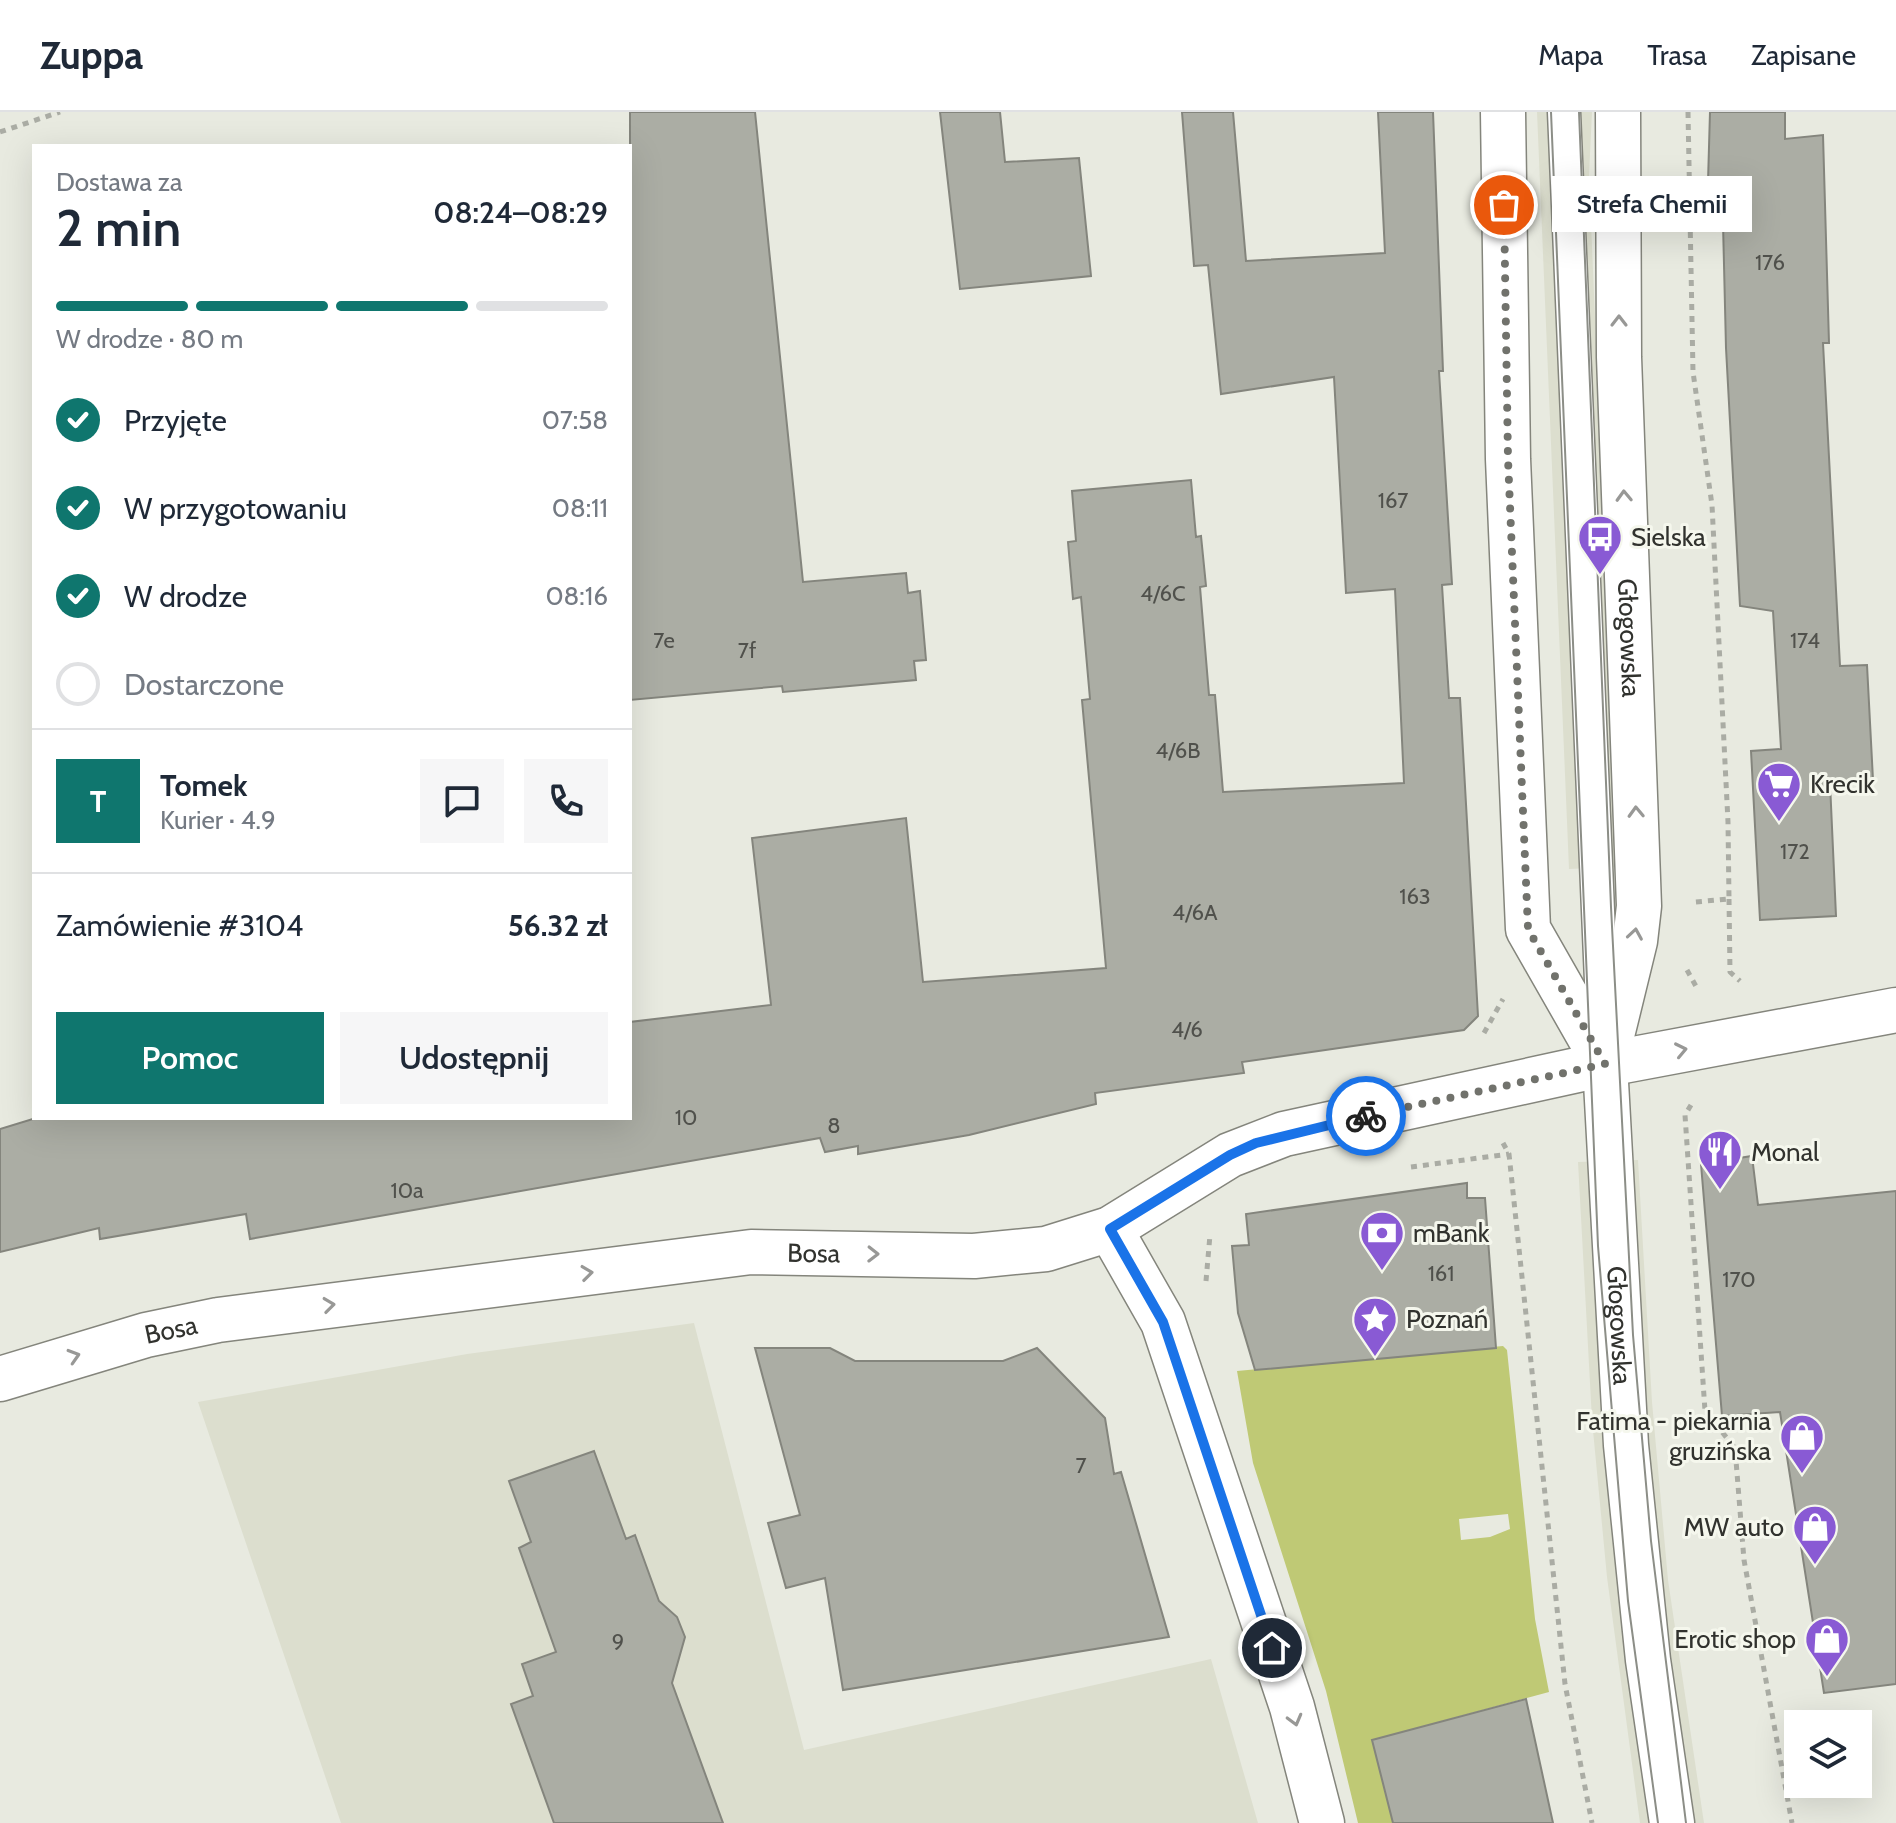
<!DOCTYPE html>
<html lang="pl">
<head>
<meta charset="utf-8">
<style>
	body { margin:0; font-family:Cabin,sans-serif; background:#f6f6f7; color:#1f2937; height:100vh; display:flex; flex-direction:column; font-size:30px; white-space:nowrap }
	* { box-sizing:border-box; margin:0 }
	p { font-size:26px; color:#747a83 }
	.icon { flex:none; width:44px; height:44px; fill:none; stroke:currentColor; stroke-width:2; stroke-linecap:round; stroke-linejoin:round }
	.map { position:relative; flex:1; overflow:hidden }
	.drawer { position:absolute; left:32px; top:32px; width:600px; height:976px; display:flex; flex-direction:column; background:#fff; border-radius:0px; box-shadow:0 8px 32px #0002 }
	.drawer>* { flex:none }
	.fabs { position:absolute; left:1784px; top:1598px; display:grid; gap:16px }
	.fabs a { display:grid; place-items:center; width:88px; height:88px; border-radius:0px; background:#fff; box-shadow:0 8px 32px #0002; font-size:40px }
	.pin { position:absolute; display:grid; place-items:center; width:68px; height:68px; color:#fff; margin:-34px; border:4px solid #fff; border-radius:50%; box-shadow:0 2px 8px #0007 }
	.courier { position:absolute; display:grid; place-items:center; width:80px; height:80px; margin:-40px; border:6px solid #1a73e8; border-radius:50%; background:#fff; color:#222; box-shadow:0 2px 10px #0007 }
	.bubble { position:absolute; height:56px; border-radius:0px; background:#fff; box-shadow:0 8px 32px #0002; font-size:26px; font-weight:600; line-height:56px; text-align:center }
	.overview em { font-style:normal; font-weight:600 }
	.overview div { display:flex; flex-direction:column-reverse }
	.overview { display:flex; align-items:center; justify-content:space-between; height:136px; padding:0 24px }
	h1 { font-size:52px; font-weight:600; line-height:60px }
	.bar { display:grid; grid-template-columns:repeat(4,1fr); gap:12px 8px; align-content:center; height:96px; padding:0 24px }
	.bar i { height:10px; border-radius:6px; background:#e0e1e3 }
	.bar .active { background:#0f766e }
	.bar p { grid-column:span 4 }
	.line { display:flex; align-items:center; gap:20px; padding:0 24px; border-top:2px solid #e0e1e3 }
	.line div { flex:1 }
	.round { display:grid; place-items:center; flex:none; width:84px; height:84px; border-radius:0px; background:#f6f6f7 }
	ol { padding:0 24px; list-style:none }
	li { display:flex; align-items:center; gap:24px; height:88px }
	li p { margin-inline-start:auto }
	li .icon { padding:8px; border-radius:50%; background:#0f766e; color:#fff; stroke-width:4 }
	li:last-child { color:#747a83 }
	li i { width:44px; height:44px; border:4px solid #e0e1e3; border-radius:50% }
	.button { display:flex; gap:16px; margin-top:auto; padding:16px 24px }
	.button a { flex:1; height:92px; border-radius:0px; background:#0f766e; color:#fff; font-size:32px; font-weight:600; line-height:92px; text-align:center }
	.button a+a { background:#f6f6f7; color:#1f2937 }
	header { display:flex; align-items:center; gap:48px; box-sizing:border-box; height:112px; padding:0 40px; background:#fff; border-bottom:2px solid #e0e1e3 }
	header strong { font-size:38px }
	nav { display:flex; gap:44px; margin-inline-start:auto; font-size:28px }
	.map>svg:first-child { display:block }
</style>
</head>
<body>
<header>
<strong>Zuppa</strong>
<nav><a>Mapa</a><a>Trasa</a><a>Zapisane</a></nav>
</header>
<div class="map">
<svg width="1896" height="1711" viewBox="0 0 1896 1711">
	<rect width="100%" height="100%" fill="#e8eae0"/>
	<path fill="#dcdece" d="M 1537,0 L 1592,0 L 1589,63 L 1618,755 L 1569,757 Z
		M 1638,1048 L 1652,1290 L 1668,1468 L 1704,1711 L 1640,1711 L 1607,1465 L 1592,1308 L 1578,1050 Z
		M 694,1211 L 804,1638 L 1211,1547 L 1258,1711 L 341,1711 L 198,1290 L 467,1242 Z"/>
	<path fill="#bfc975" fill-rule="evenodd" d="M 1503,1234 L 1507,1238 L 1535,1507 L 1549,1580 L 1372,1628 L 1393,1711 L 1358,1711 L 1326,1579 L 1253,1351 L 1237,1259 ZM 1508,1402 L 1510,1417 L 1490,1425 L 1461,1428 L 1459,1407 Z"/>
	<path fill="#abada4" stroke="#84857d" stroke-width="2" d="M 630,0 L 755,0 L 803,470 L 906,461 L 908,481 L 920,479 L 926,548 L 914,549 L 916,568 L 783,580 L 782,574 L 630,588 Z
		M 940,0 L 1000,0 L 1005,50 L 1079,46 L 1091,164 L 960,177 Z
		M 1182,0 L 1233,0 L 1246,149 L 1385,141 L 1378,0 L 1433,0 L 1443,259 L 1439,259 L 1452,472 L 1442,473 L 1449,586 L 1460,586 L 1478,904 L 1464,918 L 1242,950 L 1244,961 L 1095,981 L 1096,992 L 969,1023 L 858,1042 L 858,1034 L 825,1040 L 820,1026 L 250,1127 L 246,1102 L 100,1127 L 99,1116 L 0,1140 L 0,1017 L 36,1006 L 630,1006 L 630,910 L 771,893 L 752,726 L 906,706 L 923,870 L 1106,856 L 1082,588 L 1090,587 L 1081,485 L 1073,487 L 1068,430 L 1076,429 L 1072,379 L 1191,368 L 1196,425 L 1201,424 L 1206,474 L 1200,475 L 1209,583 L 1215,583 L 1223,680 L 1404,671 L 1395,477 L 1346,481 L 1334,265 L 1221,282 L 1208,153 L 1194,154 Z
		M 1710,0 L 1785,0 L 1785,27 L 1823,23 L 1829,231 L 1823,231 L 1840,554 L 1867,553 L 1873,668 L 1830,671 L 1836,804 L 1760,808 L 1751,639 L 1781,637 L 1773,499 L 1740,494 L 1726,236 L 1722,69 L 1708,70 Z
		M 1752,1044 L 1758,1093 L 1896,1079 L 1896,1572 L 1824,1581 L 1780,1300 L 1722,1304 L 1701,1052 Z
		M 1467,1071 L 1467,1086 L 1485,1086 L 1496,1236 L 1255,1258 L 1238,1201 L 1232,1134 L 1249,1133 L 1246,1102 Z
		M 755,1236 L 830,1236 L 855,1249 L 1003,1249 L 1037,1236 L 1105,1306 L 1114,1362 L 1121,1360 L 1169,1525 L 843,1578 L 825,1466 L 786,1476 L 768,1411 L 800,1403 Z
		M 594,1339 L 626,1427 L 635,1423 L 659,1489 L 677,1505 L 685,1525 L 672,1571 L 723,1711 L 554,1711 L 511,1592 L 533,1584 L 522,1552 L 556,1540 L 519,1436 L 531,1430 L 509,1369 Z
		M 1526,1587 L 1553,1711 L 1393,1711 L 1372,1628 Z"/>
	<g fill="none" stroke-linecap="round" stroke-linejoin="round">
		<g stroke="#84857c" stroke-width="35">
			<path id="service" d="M 1564,0 L 1603,916"/>
		</g>
		<g stroke="#84857c" stroke-width="47">
			<g id="minor">
				<path d="M 1110,1117 L 1163,1210 L 1292,1595 L 1322,1711"/>
				<path id="s1" d="M 0,1267 L 146,1223 L 218,1208 L 751,1140 L 974,1144 L 1046,1137 L 1110,1117 L 1230,1043 L 1284,1022 L 1591,955 L 1896,898"/>
			</g>
		</g>
		<g stroke="#84857c" stroke-width="47">
			<g id="tertiary">
				<path d="M 1503,0 L 1508,347 L 1528,817 L 1605,952"/>
				<path id="s2" d="M 1618,0 L 1619,245 L 1639,794 L 1635,829 L 1605,952 L 1626,1333 L 1648,1548 L 1672,1711"/>
			</g>
		</g>
		<path stroke="#aaaca4" stroke-width="5" stroke-dasharray="6 6" stroke-linecap="butt" d="M 1688,0 L 1693,260 L 1712,393 L 1728,710 L 1729,787 L 1695,790
			M 0,20 L 60,0
			M 1729,787 L 1730,860 L 1740,869
			M 1687,858 L 1698,878
			M 1484,921 L 1503,887
			M 1691,993 L 1685,1003 L 1705,1299 L 1735,1336 L 1744,1448 L 1792,1711
			M 1503,1031 L 1509,1042 L 1565,1572 L 1592,1711
			M 1411,1055 L 1509,1042
			M 1206,1169 L 1210,1123"/>
		<use href="#service" stroke="#fff" stroke-width="32"/>
		<use href="#minor" stroke="#fff" stroke-width="44"/>
		<use href="#tertiary" stroke="#fff" stroke-width="44"/>
		<path stroke="#8c8e87" stroke-width="2" d="M 1551,0 L 1598,1134 L 1628,1489 L 1658,1711
			M 1579,0 L 1611,795 L 1633,1223 L 1651,1429 L 1686,1711"/>
	</g>
	<defs><path id="oneway-chevron" d="M-2-3.5L2.5 0L-2 3.5" fill="none" stroke-width="1.6" stroke-linecap="round" stroke-linejoin="round" transform="scale(2)"/></defs>
	<g stroke="#989896">
		<use href="#oneway-chevron" transform="translate(1619 209) rotate(-90)"/>
		<use href="#oneway-chevron" transform="translate(1624 384) rotate(-92)"/>
		<use href="#oneway-chevron" transform="translate(1636 700) rotate(-92)"/>
		<use href="#oneway-chevron" transform="translate(1635 822) rotate(-81)"/>
		<use href="#oneway-chevron" transform="translate(1681 938) rotate(-12)"/>
		<use href="#oneway-chevron" transform="translate(873 1142) rotate(1)"/>
		<use href="#oneway-chevron" transform="translate(587 1161) rotate(-7)"/>
		<use href="#oneway-chevron" transform="translate(329 1193) rotate(-7)"/>
		<use href="#oneway-chevron" transform="translate(74 1244) rotate(-17)"/>
		<use href="#oneway-chevron" transform="translate(1295 1608) rotate(75)"/>
	</g>
	<g fill="none" stroke-linecap="round" stroke-linejoin="round">
		<path stroke="#71726c" stroke-width="8" stroke-dasharray="0 14.4" d="M 1366,1004 L 1605,952 L 1528,817 L 1508,347 L 1504,93"/>
		<path stroke="#1a73e8" stroke-width="10" d="M 1272,1536 L 1163,1210 L 1110,1117 L 1230,1043 L 1256,1031 L 1366,1004"/>
	</g>
	<defs>
		<g id="bus-pin" transform="scale(2.3)"><path d="M0 17L-7.5 6A9.5 9.5 0 1 1 7.5 6Z" fill="#895ad4" stroke="#f5f7ed"/><path d="M-5-6H5V4H4V6H2V4H-2V6H-4V4H-5ZM-3.5-4V0h7V-4ZM-3.5 1.2v1.5H-2V1.2ZM2 1.2v1.5H3.5V1.2Z" fill="#fff"/></g>
		<g id="supermarket-pin" transform="scale(2.3)"><path d="M0 17L-7.5 6A9.5 9.5 0 1 1 7.5 6Z" fill="#895ad4" stroke="#f5f7ed"/><path d="M-6-5.5h2.5l.6 2H6L4.5 2H-2.5L-4.4-4H-6ZM-1.5 3.2a1.3 1.3 0 1 0 .1 0ZM3 3.2a1.3 1.3 0 1 0 .1 0Z" fill="#fff"/></g>
		<g id="restaurant-pin" transform="scale(2.3)"><path d="M0 17L-7.5 6A9.5 9.5 0 1 1 7.5 6Z" fill="#895ad4" stroke="#f5f7ed"/><path d="M-5-6h1v4h1v-4h1v4h1v-4h1v5L-1.5 .5V6h-2V.5L-5-1ZM5-6V6H3V1.5H1.5Q1.5-4 5-6Z" fill="#fff"/></g>
		<g id="bank-pin" transform="scale(2.3)"><path d="M0 17L-7.5 6A9.5 9.5 0 1 1 7.5 6Z" fill="#895ad4" stroke="#f5f7ed"/><path d="M-6-4H6V4H-6ZM0-2.3a2.3 2.3 0 1 0 0 4.6a2.3 2.3 0 1 0 0-4.6Z" fill="#fff"/></g>
		<g id="sight-pin" transform="scale(2.3)"><path d="M0 17L-7.5 6A9.5 9.5 0 1 1 7.5 6Z" fill="#895ad4" stroke="#f5f7ed"/><path d="M0-6L1.8-2.2L6-1.7L2.9 1.2L3.7 5.4L0 3.3L-3.7 5.4L-2.9 1.2L-6-1.7L-1.8-2.2Z" fill="#fff"/></g>
		<g id="shop-pin" transform="scale(2.3)"><path d="M0 17L-7.5 6A9.5 9.5 0 1 1 7.5 6Z" fill="#895ad4" stroke="#f5f7ed"/><path d="M-5-2.5h2.3a2.7 3.5 0 0 1 5.4 0H5L5.5 6h-11ZM-1.5-2.5h3a1.5 2.3 0 0 0-3 0Z" fill="#fff"/></g>
	</defs>
	<g fill-rule="evenodd">
		<use href="#bus-pin" x="1600" y="425"/>
		<use href="#supermarket-pin" x="1779" y="672"/>
		<use href="#restaurant-pin" x="1720" y="1040"/>
		<use href="#bank-pin" x="1382" y="1121"/>
		<use href="#sight-pin" x="1375" y="1207"/>
		<use href="#shop-pin" x="1802" y="1324"/>
		<use href="#shop-pin" x="1815" y="1415"/>
		<use href="#shop-pin" x="1827" y="1527"/>
	</g>
	<g text-anchor="middle" dominant-baseline="central" stroke-width="6" stroke-linejoin="round" paint-order="stroke">
		<g font-size="22" fill="#50514c">
			<text x="1770" y="150">176</text>
			<text x="1393" y="388">167</text>
			<text x="1163" y="481">4/6C</text>
			<text x="664" y="528">7e</text>
			<text x="1805" y="528">174</text>
			<text x="747" y="538">7f</text>
			<text x="1178" y="638">4/6B</text>
			<text x="1795" y="739">172</text>
			<text x="1415" y="784">163</text>
			<text x="1195" y="800">4/6A</text>
			<text x="1187" y="917">4/6</text>
			<text x="686" y="1005">10</text>
			<text x="834" y="1013">8</text>
			<text x="407" y="1078">10a</text>
			<text x="1441" y="1161">161</text>
			<text x="1739" y="1167">170</text>
			<text x="1081" y="1353">7</text>
			<text x="618" y="1529">9</text>
		</g>
		<g font-size="26" fill="#31322e" stroke="#f5f7ed" text-anchor="start">
			<text x="1631" y="425">Sielska</text>
			<text x="1810" y="672">Krecik</text>
			<text x="1751" y="1040">Monal</text>
			<text x="1413" y="1121">mBank</text>
			<text x="1406" y="1207">Poznań</text>
			<text x="1771" y="1309" text-anchor="end">Fatima - piekarnia<tspan x="1771" dy="30">gruzińska</tspan></text>
			<text x="1784" y="1415" text-anchor="end">MW auto</text>
			<text x="1796" y="1527" text-anchor="end">Erotic shop</text>
		</g>
		<g font-size="26" fill="#31322e" stroke="#f5f7ed">
			<text stroke="none"><textPath href="#s2" startOffset="526">Głogowska</textPath></text>
			<text stroke="none"><textPath href="#s1" startOffset="826">Bosa</textPath></text>
			<text stroke="none"><textPath href="#s2" startOffset="1218">Głogowska</textPath></text>
			<text stroke="none"><textPath href="#s1" startOffset="178">Bosa</textPath></text>
		</g>
	</g>
</svg>
<div class="fabs">
<a><svg class="icon" aria-label="layers" viewBox="0 0 24 24"><path d="M12 4l9 5-9 5-9-5zM3 14l9 5 9-5"/></svg></a>
</div>
<div class="pin" style="left:1504px;top:93px;background:#ea580c"><svg class="icon" aria-label="bag" viewBox="0 0 24 24"><path d="M5 8h14l-1 12H6zM9 8a3 3 0 0 1 6 0"/></svg></div>
<div class="pin" style="left:1272px;top:1536px;background:#1f2937"><svg class="icon" aria-label="home" viewBox="0 0 24 24"><path d="M3 11l9-7 9 7M6 9v11h12V9"/></svg></div>
<div class="courier" style="left:1366px;top:1004px"><svg class="icon" aria-label="bike" viewBox="0 0 24 24"><circle cx="6" cy="16" r="4"/><circle cx="18" cy="16" r="4"/><path d="M6 16l4-8h5l3 8M10 8l3 8H6M13 5h3"/></svg></div>
<div class="bubble" style="left:1552px;top:64px;width:200px">Strefa Chemii</div>
<section class="drawer">
<div class="overview"><div><h1>2 min</h1><p>Dostawa za</p></div><em>08:24–08:29</em></div>
<div class="bar"><i class="active"></i><i class="active"></i><i class="active"></i><i></i><p>W drodze · 80 m</p></div>
<ol>
<li><svg class="icon" aria-label="check" viewBox="0 0 24 24"><path d="M5 12l5 5 9-10"/></svg>Przyjęte<p>07:58</p></li>
<li><svg class="icon" aria-label="check" viewBox="0 0 24 24"><path d="M5 12l5 5 9-10"/></svg>W przygotowaniu<p>08:11</p></li>
<li><svg class="icon" aria-label="check" viewBox="0 0 24 24"><path d="M5 12l5 5 9-10"/></svg>W drodze<p>08:16</p></li>
<li><i></i>Dostarczone</li>
</ol>
<div class="line" style="height:144px"><b class="round" style="background:#0f766e;color:#fff">T</b><div><b>Tomek</b><p>Kurier · 4.9</p></div><a class="round"><svg class="icon" aria-label="chat" viewBox="0 0 24 24"><path d="M4 5h16v11H9l-5 4z"/></svg></a><a class="round"><svg class="icon" aria-label="phone" viewBox="0 0 24 24"><path d="M5 4h4l2 5-3 2q2 4 5 5l2-3 5 2v4C11 20 4 13 5 4z"/></svg></a></div>
<div class="line" style="height:104px"><div>Zamówienie #3104</div><b>56.32 zł</b></div>
<div class="button"><a>Pomoc</a><a>Udostępnij</a></div>
</section>
</div>
</body>
</html>
